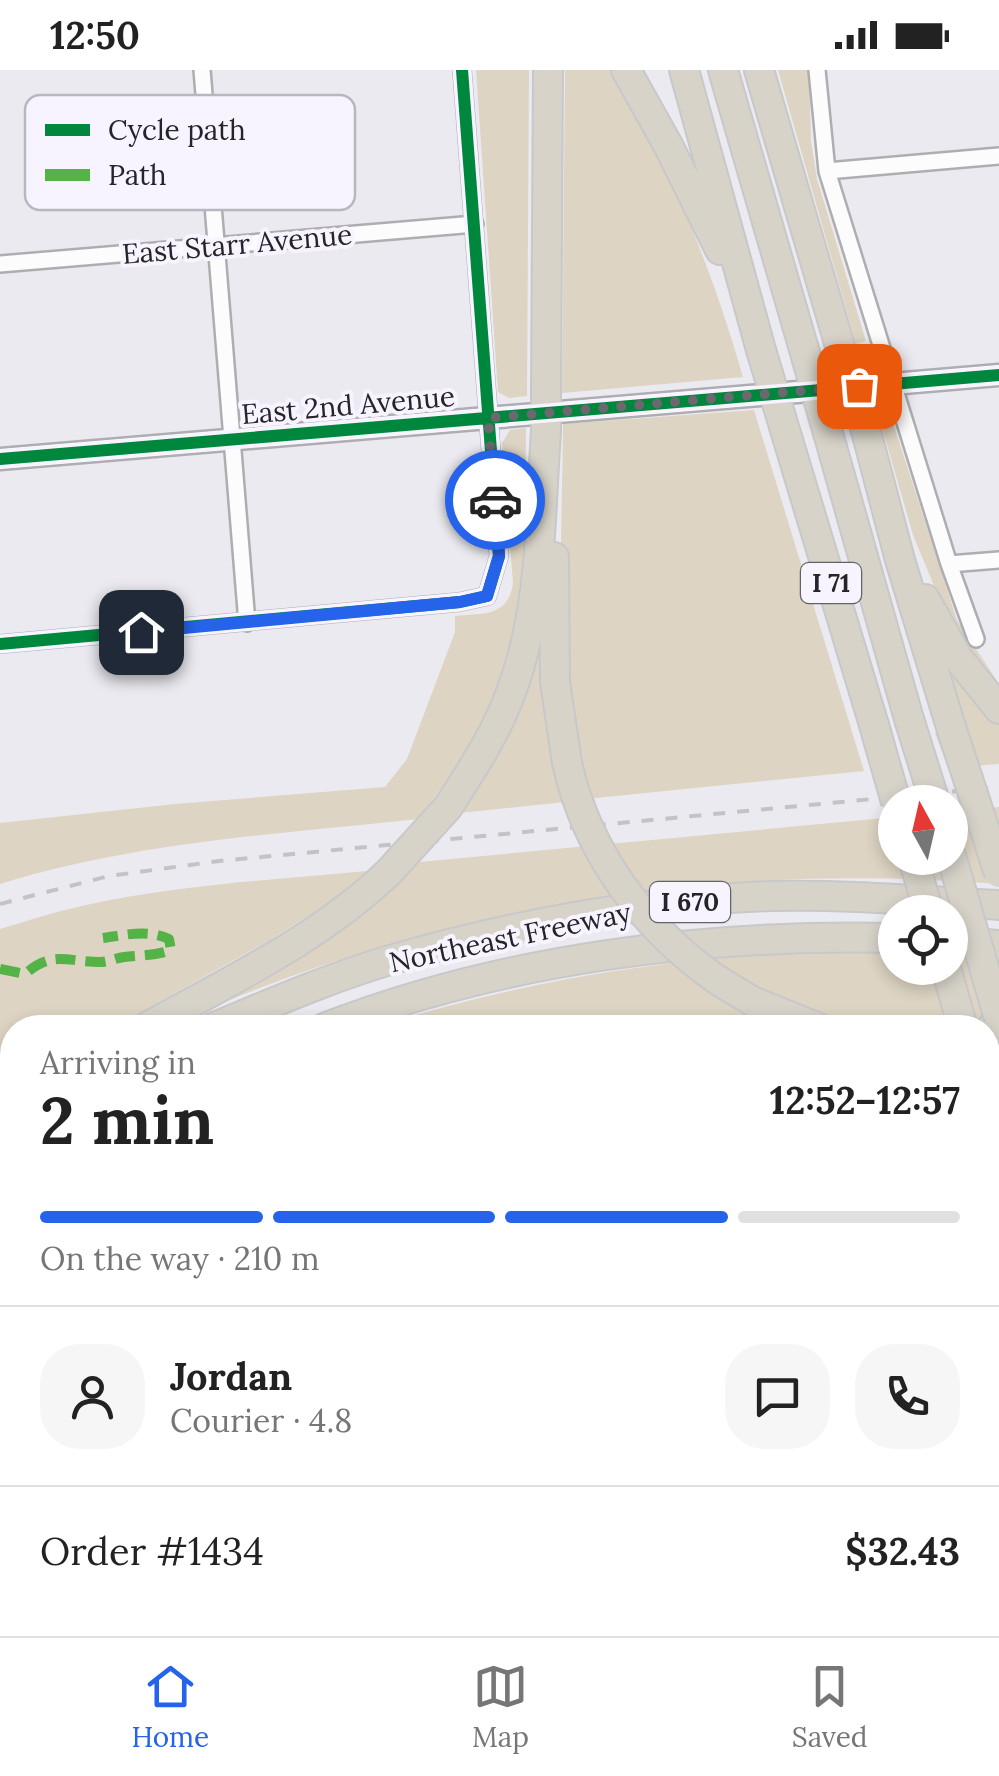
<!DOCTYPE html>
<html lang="en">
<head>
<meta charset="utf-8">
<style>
	body { margin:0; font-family:Lora,serif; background:#f6f6f6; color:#222; height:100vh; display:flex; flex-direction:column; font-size:38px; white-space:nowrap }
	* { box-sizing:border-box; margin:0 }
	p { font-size:32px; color:#767676 }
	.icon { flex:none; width:55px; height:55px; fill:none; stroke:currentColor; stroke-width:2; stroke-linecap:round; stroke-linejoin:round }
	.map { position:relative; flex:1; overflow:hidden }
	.side { position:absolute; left:0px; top:945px; width:1000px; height:622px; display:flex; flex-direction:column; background:#fff; border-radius:40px 40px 0 0; box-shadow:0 5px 15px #0003 }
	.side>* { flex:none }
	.needle { width:65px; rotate:352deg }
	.buttons { position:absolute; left:878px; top:715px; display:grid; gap:20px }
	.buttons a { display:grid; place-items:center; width:90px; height:90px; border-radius:50%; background:#fff; box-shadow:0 5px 15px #0003; font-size:50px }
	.pin { position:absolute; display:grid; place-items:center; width:85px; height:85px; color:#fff; margin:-42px; border-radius:20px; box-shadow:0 5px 15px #0006 }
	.courier { position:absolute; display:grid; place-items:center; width:100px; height:100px; margin:-50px; border:8px solid #2563eb; border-radius:50%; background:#fff; color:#222; box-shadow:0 2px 12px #0007 }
	.head em { font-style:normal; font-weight:800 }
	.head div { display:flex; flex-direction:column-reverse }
	.head { display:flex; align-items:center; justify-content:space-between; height:170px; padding:0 40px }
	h1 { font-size:65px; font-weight:800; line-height:75px }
	.bar { display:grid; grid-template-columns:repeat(4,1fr); gap:15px 10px; align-content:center; height:120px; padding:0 40px }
	.bar i { height:12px; border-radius:8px; background:#e0e0e0 }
	.bar .on { background:#2563eb }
	.bar p { grid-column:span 4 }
	.line { display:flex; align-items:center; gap:25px; padding:0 40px; border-top:2px solid #e0e0e0 }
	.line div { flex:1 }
	.round { display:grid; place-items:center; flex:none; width:105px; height:105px; border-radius:40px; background:#f6f6f6 }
	.status { display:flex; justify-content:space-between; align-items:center; height:70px; padding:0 50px; background:#fff; direction:ltr }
	.status svg { height:28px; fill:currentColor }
	.dock { display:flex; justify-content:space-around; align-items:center; height:140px; border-top:2px solid #e0e0e0; background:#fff; font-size:28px; color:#767676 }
	.dock a { display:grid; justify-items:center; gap:5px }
	.dock .on { color:#2563eb }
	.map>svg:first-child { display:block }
</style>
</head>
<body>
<div class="status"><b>12:50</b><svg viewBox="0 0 49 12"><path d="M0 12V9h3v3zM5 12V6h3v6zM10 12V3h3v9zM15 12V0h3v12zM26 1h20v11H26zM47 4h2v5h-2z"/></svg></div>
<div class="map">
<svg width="999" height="1566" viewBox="0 0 999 1566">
	<rect width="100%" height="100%" fill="#ebeaf0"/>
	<path fill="#ddd4c3" d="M 476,0 L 529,0 L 527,326 L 509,328 L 498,322 Z
		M 565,0 L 611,0 C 671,96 712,199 743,307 L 562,323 Z
		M 778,0 L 809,0 L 811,71 L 817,109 L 866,271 L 856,274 Z
		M 754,340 L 864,701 L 586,729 C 552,608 562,478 563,354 Z
		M 893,353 L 957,550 L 999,614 L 999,624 L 950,555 L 913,465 L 881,354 Z
		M 526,358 C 525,443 527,528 499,610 C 482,661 450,707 419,749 C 278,764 136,772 0,814 L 0,753 L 175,734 L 385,717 L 407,689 L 455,562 L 455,546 C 484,543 508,547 513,513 L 502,373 L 510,360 Z
		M 537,573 L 543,574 L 565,732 L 459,743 L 502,675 Z
		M 948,595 L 999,653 L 999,694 L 948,698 L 935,663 L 962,657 L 945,597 Z
		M 999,737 L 999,814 C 728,793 471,830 220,934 L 217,928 L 373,833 L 419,792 L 895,747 L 895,788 L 950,788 L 950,742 Z
		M 367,801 L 330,832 L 270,870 L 114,957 L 12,958 L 12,1016 L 0,1024 L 0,859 C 27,851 54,842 82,836 C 176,815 272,810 367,801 Z
		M 834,882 L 895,883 L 895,898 L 950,898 L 950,886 L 999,890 L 999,957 L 850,958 L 802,944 L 788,957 L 371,958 C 522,911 676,885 834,882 Z
		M 988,1135 L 999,1178 L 999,1343 L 988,1319 Z
		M 988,1454 L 999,1485 L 999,1566 L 968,1566 L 967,1555 L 988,1555 Z"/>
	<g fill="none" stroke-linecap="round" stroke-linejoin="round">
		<g stroke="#aeaeb2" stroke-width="20">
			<path id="minor" d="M 202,0 L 247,553
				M 817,0 L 827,101 L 949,494 L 976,569
				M 827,101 L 999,86
				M 0,194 L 475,154
				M 949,494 L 999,490
				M 0,574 L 460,532 L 487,526 L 499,486 L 462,0"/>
		</g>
		<g stroke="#aeaeb2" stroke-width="25">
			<path id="tertiary" d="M 0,389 L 999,305"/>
		</g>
		<g stroke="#c8c8ca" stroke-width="32">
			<path id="motorway" d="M 626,0 L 669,77 L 720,180
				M 684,0 L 761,280
				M 723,0 L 803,276
				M 759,0 L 839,273
				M 546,321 L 548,0
				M 866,361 L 900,490 L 951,657
				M 828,363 L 909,649
				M 788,370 L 874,655
				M 554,487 L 555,612 L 567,693
				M 925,529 L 958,588 L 999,639
				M 448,737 C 471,701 496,664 511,622 C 542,540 540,448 546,361
				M 950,871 L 999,875
				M 946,898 L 963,958
				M 719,911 L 752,931 L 819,958
				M 145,958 C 229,911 319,869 389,802
				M 212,958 C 270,934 329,908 390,890 C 512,855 644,830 771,826 C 847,824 923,831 999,835
				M 324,958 C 504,888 704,864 895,868
				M 988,963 L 999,947
				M 988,994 L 999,992
				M 988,1041 L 999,1079
				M 0,1057 L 12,1039
				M 0,1119 L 12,1112
				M 988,1340 L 999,1363
				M 988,1421 L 999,1454"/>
		</g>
		<use href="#minor" stroke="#fcfcfd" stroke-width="15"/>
		<use href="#tertiary" stroke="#fcfcfd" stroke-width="20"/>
		<use href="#motorway" stroke="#d7d3c9" stroke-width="28"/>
		<path stroke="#c3c3c5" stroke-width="4" stroke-dasharray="12 12" stroke-linecap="butt" d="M 0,834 L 109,806 L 219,791 L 999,717"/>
		<g stroke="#c8c8ca" stroke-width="32" stroke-linecap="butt">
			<path id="motorway-bridge" d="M 839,273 L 866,361
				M 803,276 L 828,363
				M 761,280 L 788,370
				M 546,321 L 546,361
				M 909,649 L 935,732
				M 874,655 L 896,732
				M 951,657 L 999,803
				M 567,693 C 587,783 644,859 719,911
				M 950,782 L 999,948
				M 913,788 L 929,842
				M 389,802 L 448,737"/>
		</g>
		<use href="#motorway-bridge" stroke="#d7d3c9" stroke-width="28"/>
		<path stroke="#55b246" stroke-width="10" stroke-dasharray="20 10" stroke-linecap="butt" d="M 0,899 L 25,904 C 53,880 67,892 100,892 C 108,892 116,888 124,887 C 141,885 154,886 171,880 L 169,869 C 147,859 126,865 103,868"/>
		<g stroke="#f7f4ff" stroke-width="19">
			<path id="cycleway" d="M 0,389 L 999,305
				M 0,574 L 460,532 L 487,526 L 499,486 L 462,0"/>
		</g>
		<use href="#cycleway" stroke="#00873e" stroke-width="12"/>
	</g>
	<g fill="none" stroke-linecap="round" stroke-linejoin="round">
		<path stroke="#6a696f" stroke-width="10" stroke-dasharray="0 18" d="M 495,430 L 488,348 L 859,316"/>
		<path stroke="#2563eb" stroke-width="12" d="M 141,562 L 460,532 L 487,526 L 499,486 L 495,430"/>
	</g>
	<g text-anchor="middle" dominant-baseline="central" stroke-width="8" stroke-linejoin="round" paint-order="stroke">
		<g fill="#f7f4ff" stroke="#646269" stroke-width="2.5">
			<rect x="801" y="493" width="60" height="40" rx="8"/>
			<rect x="650" y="812" width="80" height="40" rx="8"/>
		</g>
		<g font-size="25" font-weight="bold" fill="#252429">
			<text x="831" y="513">I 71</text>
			<text x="690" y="832">I 670</text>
		</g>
		<g font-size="28" fill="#252429" stroke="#f7f4ff">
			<text transform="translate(237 174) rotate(-5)">East Starr Avenue</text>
			<text transform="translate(348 335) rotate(-5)">East 2nd Avenue</text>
			<text transform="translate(510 867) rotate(-12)">Northeast Freeway</text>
		</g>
	</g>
	<rect x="25" y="25" width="330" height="115" rx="15" fill="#f7f4ff" stroke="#b8b6bf" stroke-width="2.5"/>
	<rect x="45" y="54" width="45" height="12" fill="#00873e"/>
	<rect x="45" y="99" width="45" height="12" fill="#55b246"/>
	<g font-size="28" fill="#252429">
		<text x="108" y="70">Cycle path</text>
		<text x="108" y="115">Path</text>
	</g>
</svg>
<div class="buttons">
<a><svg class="needle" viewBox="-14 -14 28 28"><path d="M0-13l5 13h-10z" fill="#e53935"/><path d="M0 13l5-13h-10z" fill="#767676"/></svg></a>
<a><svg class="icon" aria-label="locate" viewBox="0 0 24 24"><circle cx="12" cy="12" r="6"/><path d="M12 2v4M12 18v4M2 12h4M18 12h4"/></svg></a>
</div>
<div class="pin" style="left:859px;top:316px;background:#ea580c"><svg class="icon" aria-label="bag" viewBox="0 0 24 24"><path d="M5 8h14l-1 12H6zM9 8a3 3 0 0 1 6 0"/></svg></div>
<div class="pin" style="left:141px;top:562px;background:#1f2937"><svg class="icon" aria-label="home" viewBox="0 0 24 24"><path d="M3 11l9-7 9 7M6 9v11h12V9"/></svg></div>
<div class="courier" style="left:495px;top:430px"><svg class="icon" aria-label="car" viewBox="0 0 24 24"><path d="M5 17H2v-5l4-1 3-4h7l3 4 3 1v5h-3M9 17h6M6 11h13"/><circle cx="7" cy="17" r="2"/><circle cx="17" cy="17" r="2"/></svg></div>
<section class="side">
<div class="head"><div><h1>2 min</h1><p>Arriving in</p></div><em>12:52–12:57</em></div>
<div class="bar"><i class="on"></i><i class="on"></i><i class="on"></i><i></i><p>On the way · 210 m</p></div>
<div class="line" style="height:180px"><a class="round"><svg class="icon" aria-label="person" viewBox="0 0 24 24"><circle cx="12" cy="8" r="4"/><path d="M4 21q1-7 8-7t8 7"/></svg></a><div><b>Jordan</b><p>Courier · 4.8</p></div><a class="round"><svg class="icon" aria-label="chat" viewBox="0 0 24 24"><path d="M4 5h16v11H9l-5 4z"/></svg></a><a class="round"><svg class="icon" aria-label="phone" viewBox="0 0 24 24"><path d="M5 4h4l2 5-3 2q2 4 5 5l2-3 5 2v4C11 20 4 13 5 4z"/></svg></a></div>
<div class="line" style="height:130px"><div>Order #1434</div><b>$32.43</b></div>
</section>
</div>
<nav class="dock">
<a class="on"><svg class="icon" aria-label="home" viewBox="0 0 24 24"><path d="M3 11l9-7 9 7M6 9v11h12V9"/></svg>Home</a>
<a><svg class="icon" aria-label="map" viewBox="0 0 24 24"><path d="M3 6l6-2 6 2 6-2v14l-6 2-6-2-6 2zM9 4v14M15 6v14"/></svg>Map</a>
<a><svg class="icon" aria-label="saved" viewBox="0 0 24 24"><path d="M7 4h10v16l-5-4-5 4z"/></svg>Saved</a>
</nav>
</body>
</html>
